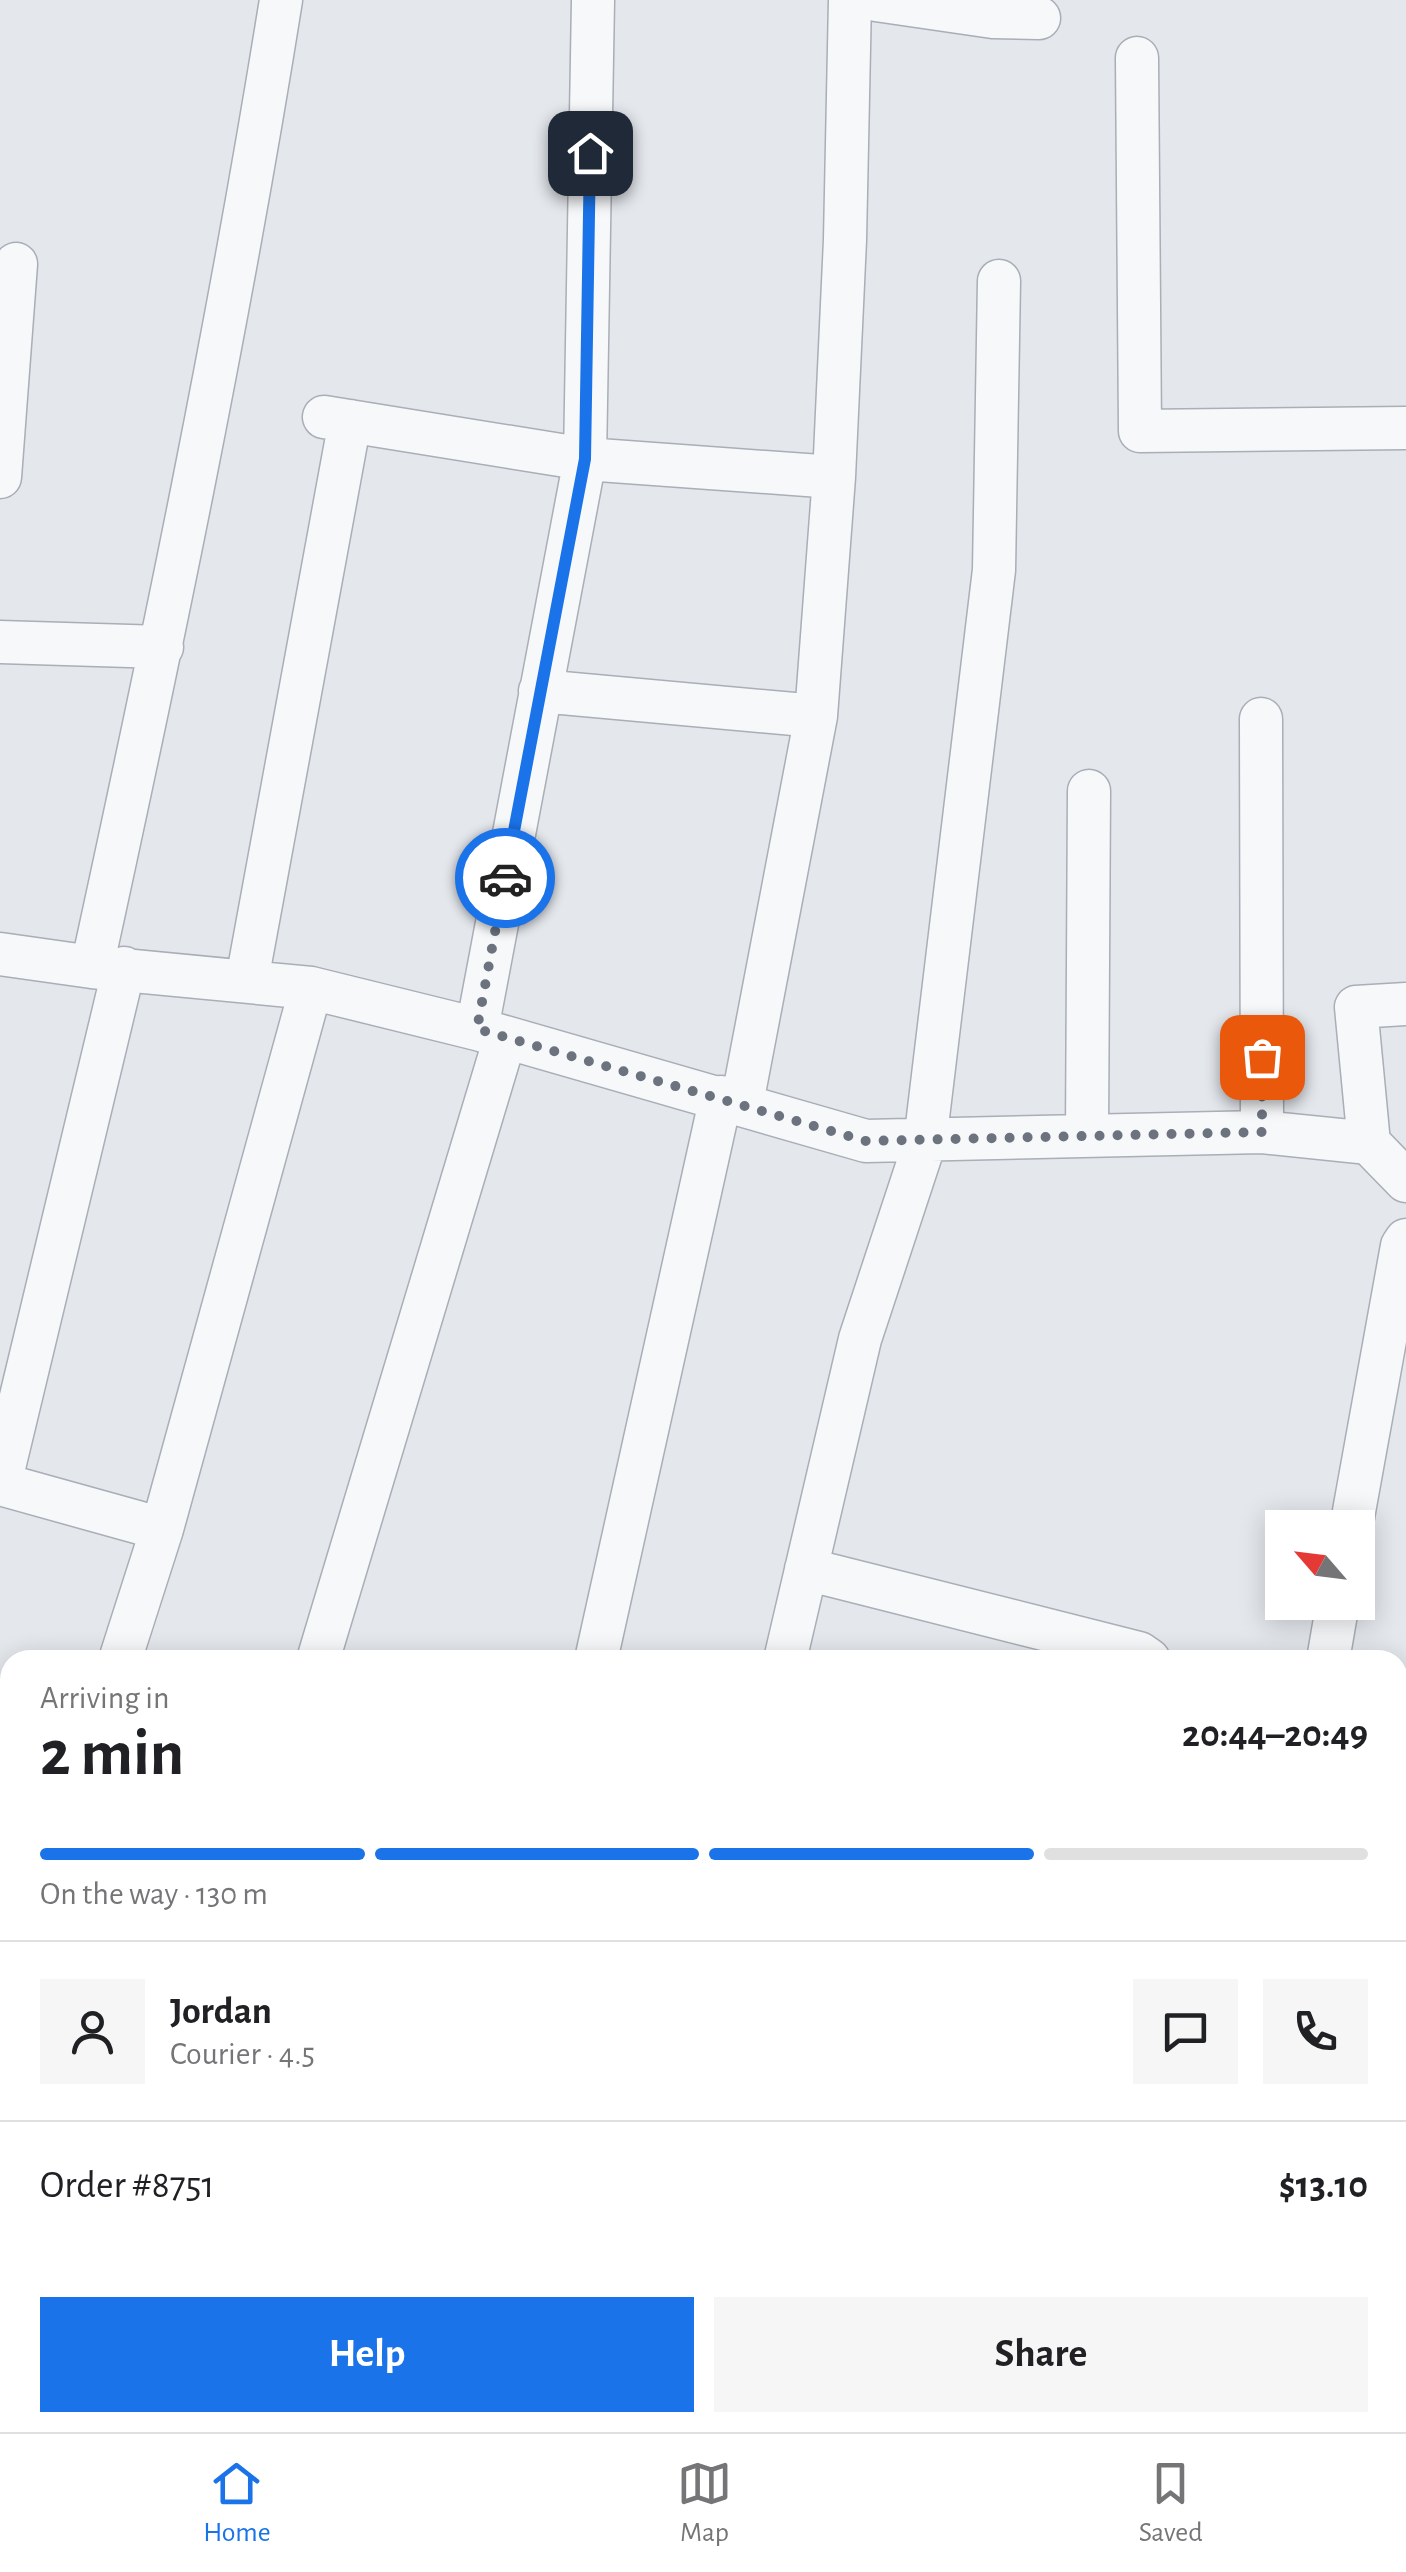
<!DOCTYPE html>
<html lang="en">
<head>
<meta charset="utf-8">
<style>
	body { margin:0; font-family:"Alegreya Sans",sans-serif; background:#f6f6f6; color:#202124; height:100vh; display:flex; flex-direction:column; font-size:38px; white-space:nowrap }
	* { box-sizing:border-box; margin:0 }
	p { font-size:32px; color:#757577 }
	.icon { flex:none; width:55px; height:55px; fill:none; stroke:currentColor; stroke-width:2; stroke-linecap:round; stroke-linejoin:round }
	.map { position:relative; flex:1; overflow:hidden }
	.drawer { position:absolute; left:0px; top:1650px; width:1408px; height:782px; display:flex; flex-direction:column; background:#fff; border-radius:30px 30px 0 0; box-shadow:0 5px 25px #0003 }
	.drawer>* { flex:none }
	.needle { width:65px; rotate:298deg }
	.fabs { position:absolute; left:1265px; top:1510px; display:grid; gap:20px }
	.fabs a { display:grid; place-items:center; width:110px; height:110px; border-radius:0px; background:#fff; box-shadow:0 5px 25px #0003; font-size:50px }
	.pin { position:absolute; display:grid; place-items:center; width:85px; height:85px; color:#fff; margin:-42px; border-radius:20px; box-shadow:0 5px 15px #0006 }
	.courier { position:absolute; display:grid; place-items:center; width:100px; height:100px; margin:-50px; border:8px solid #1a73e8; border-radius:50%; background:#fff; color:#222; box-shadow:0 2px 12px #0007 }
	.overview em { font-style:normal; font-weight:600 }
	.overview div { display:flex; flex-direction:column-reverse }
	.overview { display:flex; align-items:center; justify-content:space-between; height:170px; padding:0 40px }
	h1 { font-size:65px; font-weight:600; line-height:75px }
	.bar { display:grid; grid-template-columns:repeat(4,1fr); gap:15px 10px; align-content:center; height:120px; padding:0 40px }
	.bar i { height:12px; border-radius:8px; background:#e0e0e0 }
	.bar .selected { background:#1a73e8 }
	.bar p { grid-column:span 4 }
	.line { display:flex; align-items:center; gap:25px; padding:0 40px; border-top:2px solid #e0e0e0 }
	.line div { flex:1 }
	.round { display:grid; place-items:center; flex:none; width:105px; height:105px; border-radius:0px; background:#f6f6f6 }
	.cta { display:flex; gap:20px; margin-top:auto; padding:20px 40px }
	.cta a { flex:1; height:115px; border-radius:0px; background:#1a73e8; color:#fff; font-size:40px; font-weight:600; line-height:115px; text-align:center }
	.cta a+a { background:#f6f6f6; color:#202124 }
	.dock { display:flex; justify-content:space-around; align-items:center; height:140px; border-top:2px solid #e0e0e0; background:#fff; font-size:28px; color:#757577 }
	.dock a { display:grid; justify-items:center; gap:5px }
	.dock .selected { color:#1a73e8 }
	.map>svg:first-child { display:block }
</style>
</head>
<body>
<div class="map">
<svg width="1406" height="2432" viewBox="0 0 1406 2432">
	<rect width="100%" height="100%" fill="#e4e7ec"/>
	<g fill="none" stroke-linecap="round" stroke-linejoin="round">
		<g stroke="#a9aeb7" stroke-width="45">
			<path id="minor" d="M 876,0 L 993,17 L 1039,18
				M 1137,58 L 1140,431 L 1406,428
				M 324,417 L 585,459 L 834,477
				M 0,477 L 16,264
				M 0,642 L 162,647
				M 540,691 L 816,716
				M 1261,719 L 1262,1132
				M 0,954 L 92,967 L 311,988 L 477,1029 L 866,1141 L 1262,1132 L 1369,1143 L 1406,1181
				M 92,967 C 162,646 229,325 281,0
				M 247,980 L 350,421
				M 477,1029 L 585,459 L 593,0
				M 742,1103 L 816,716 L 834,477 L 845,240 L 850,0
				M 1087,1134 L 1089,791
				M 1369,1143 L 1356,1007 L 1406,1004
				M 0,1484 L 124,968
				M 0,1484 L 162,1529
				M 1351,1528 L 1402,1246 L 1406,1240
				M 806,1569 L 1139,1653 L 1149,1660
				M 120,1660 L 162,1529 L 311,988
				M 318,1660 L 505,1038
				M 596,1660 L 721,1097
				M 785,1660 L 860,1339 L 925,1142 L 994,570 L 999,281
				M 1328,1660 L 1338,1602
				M 1398,1810 L 1406,1812
				M 1398,2099 L 1406,2100
				M 0,2121 L 10,2109
				M 1398,2305 L 1406,2307
				M 126,2432 L 134,2422
				M 360,2432 L 366,2422
				M 593,2432 L 599,2422
				M 848,2432 L 852,2422
				M 1036,2432 L 1041,2422
				M 1197,2432 L 1199,2422"/>
		</g>
		<use href="#minor" stroke="#f7f8fa" stroke-width="42"/>
	</g>
	<g fill="none" stroke-linecap="round" stroke-linejoin="round">
		<path stroke="#6c737f" stroke-width="10" stroke-dasharray="0 18" d="M 505,878 L 477,1029 L 866,1141 L 1262,1132 L 1262,1057"/>
		<path stroke="#1a73e8" stroke-width="12" d="M 505,878 L 585,459 L 590,153"/>
	</g>
</svg>
<div class="fabs">
<a><svg class="needle" viewBox="-14 -14 28 28"><path d="M0-13l5 13h-10z" fill="#e53935"/><path d="M0 13l5-13h-10z" fill="#757577"/></svg></a>
</div>
<div class="pin" style="left:1262px;top:1057px;background:#ea580c"><svg class="icon" aria-label="bag" viewBox="0 0 24 24"><path d="M5 8h14l-1 12H6zM9 8a3 3 0 0 1 6 0"/></svg></div>
<div class="pin" style="left:590px;top:153px;background:#1f2937"><svg class="icon" aria-label="home" viewBox="0 0 24 24"><path d="M3 11l9-7 9 7M6 9v11h12V9"/></svg></div>
<div class="courier" style="left:505px;top:878px"><svg class="icon" aria-label="car" viewBox="0 0 24 24"><path d="M5 17H2v-5l4-1 3-4h7l3 4 3 1v5h-3M9 17h6M6 11h13"/><circle cx="7" cy="17" r="2"/><circle cx="17" cy="17" r="2"/></svg></div>
<section class="drawer">
<div class="overview"><div><h1>2 min</h1><p>Arriving in</p></div><em>20:44–20:49</em></div>
<div class="bar"><i class="selected"></i><i class="selected"></i><i class="selected"></i><i></i><p>On the way · 130 m</p></div>
<div class="line" style="height:180px"><a class="round"><svg class="icon" aria-label="person" viewBox="0 0 24 24"><circle cx="12" cy="8" r="4"/><path d="M4 21q1-7 8-7t8 7"/></svg></a><div><b>Jordan</b><p>Courier · 4.5</p></div><a class="round"><svg class="icon" aria-label="chat" viewBox="0 0 24 24"><path d="M4 5h16v11H9l-5 4z"/></svg></a><a class="round"><svg class="icon" aria-label="phone" viewBox="0 0 24 24"><path d="M5 4h4l2 5-3 2q2 4 5 5l2-3 5 2v4C11 20 4 13 5 4z"/></svg></a></div>
<div class="line" style="height:130px"><div>Order #8751</div><b>$13.10</b></div>
<div class="cta"><a>Help</a><a>Share</a></div>
</section>
</div>
<nav class="dock">
<a class="selected"><svg class="icon" aria-label="home" viewBox="0 0 24 24"><path d="M3 11l9-7 9 7M6 9v11h12V9"/></svg>Home</a>
<a><svg class="icon" aria-label="map" viewBox="0 0 24 24"><path d="M3 6l6-2 6 2 6-2v14l-6 2-6-2-6 2zM9 4v14M15 6v14"/></svg>Map</a>
<a><svg class="icon" aria-label="saved" viewBox="0 0 24 24"><path d="M7 4h10v16l-5-4-5 4z"/></svg>Saved</a>
</nav>
</body>
</html>
